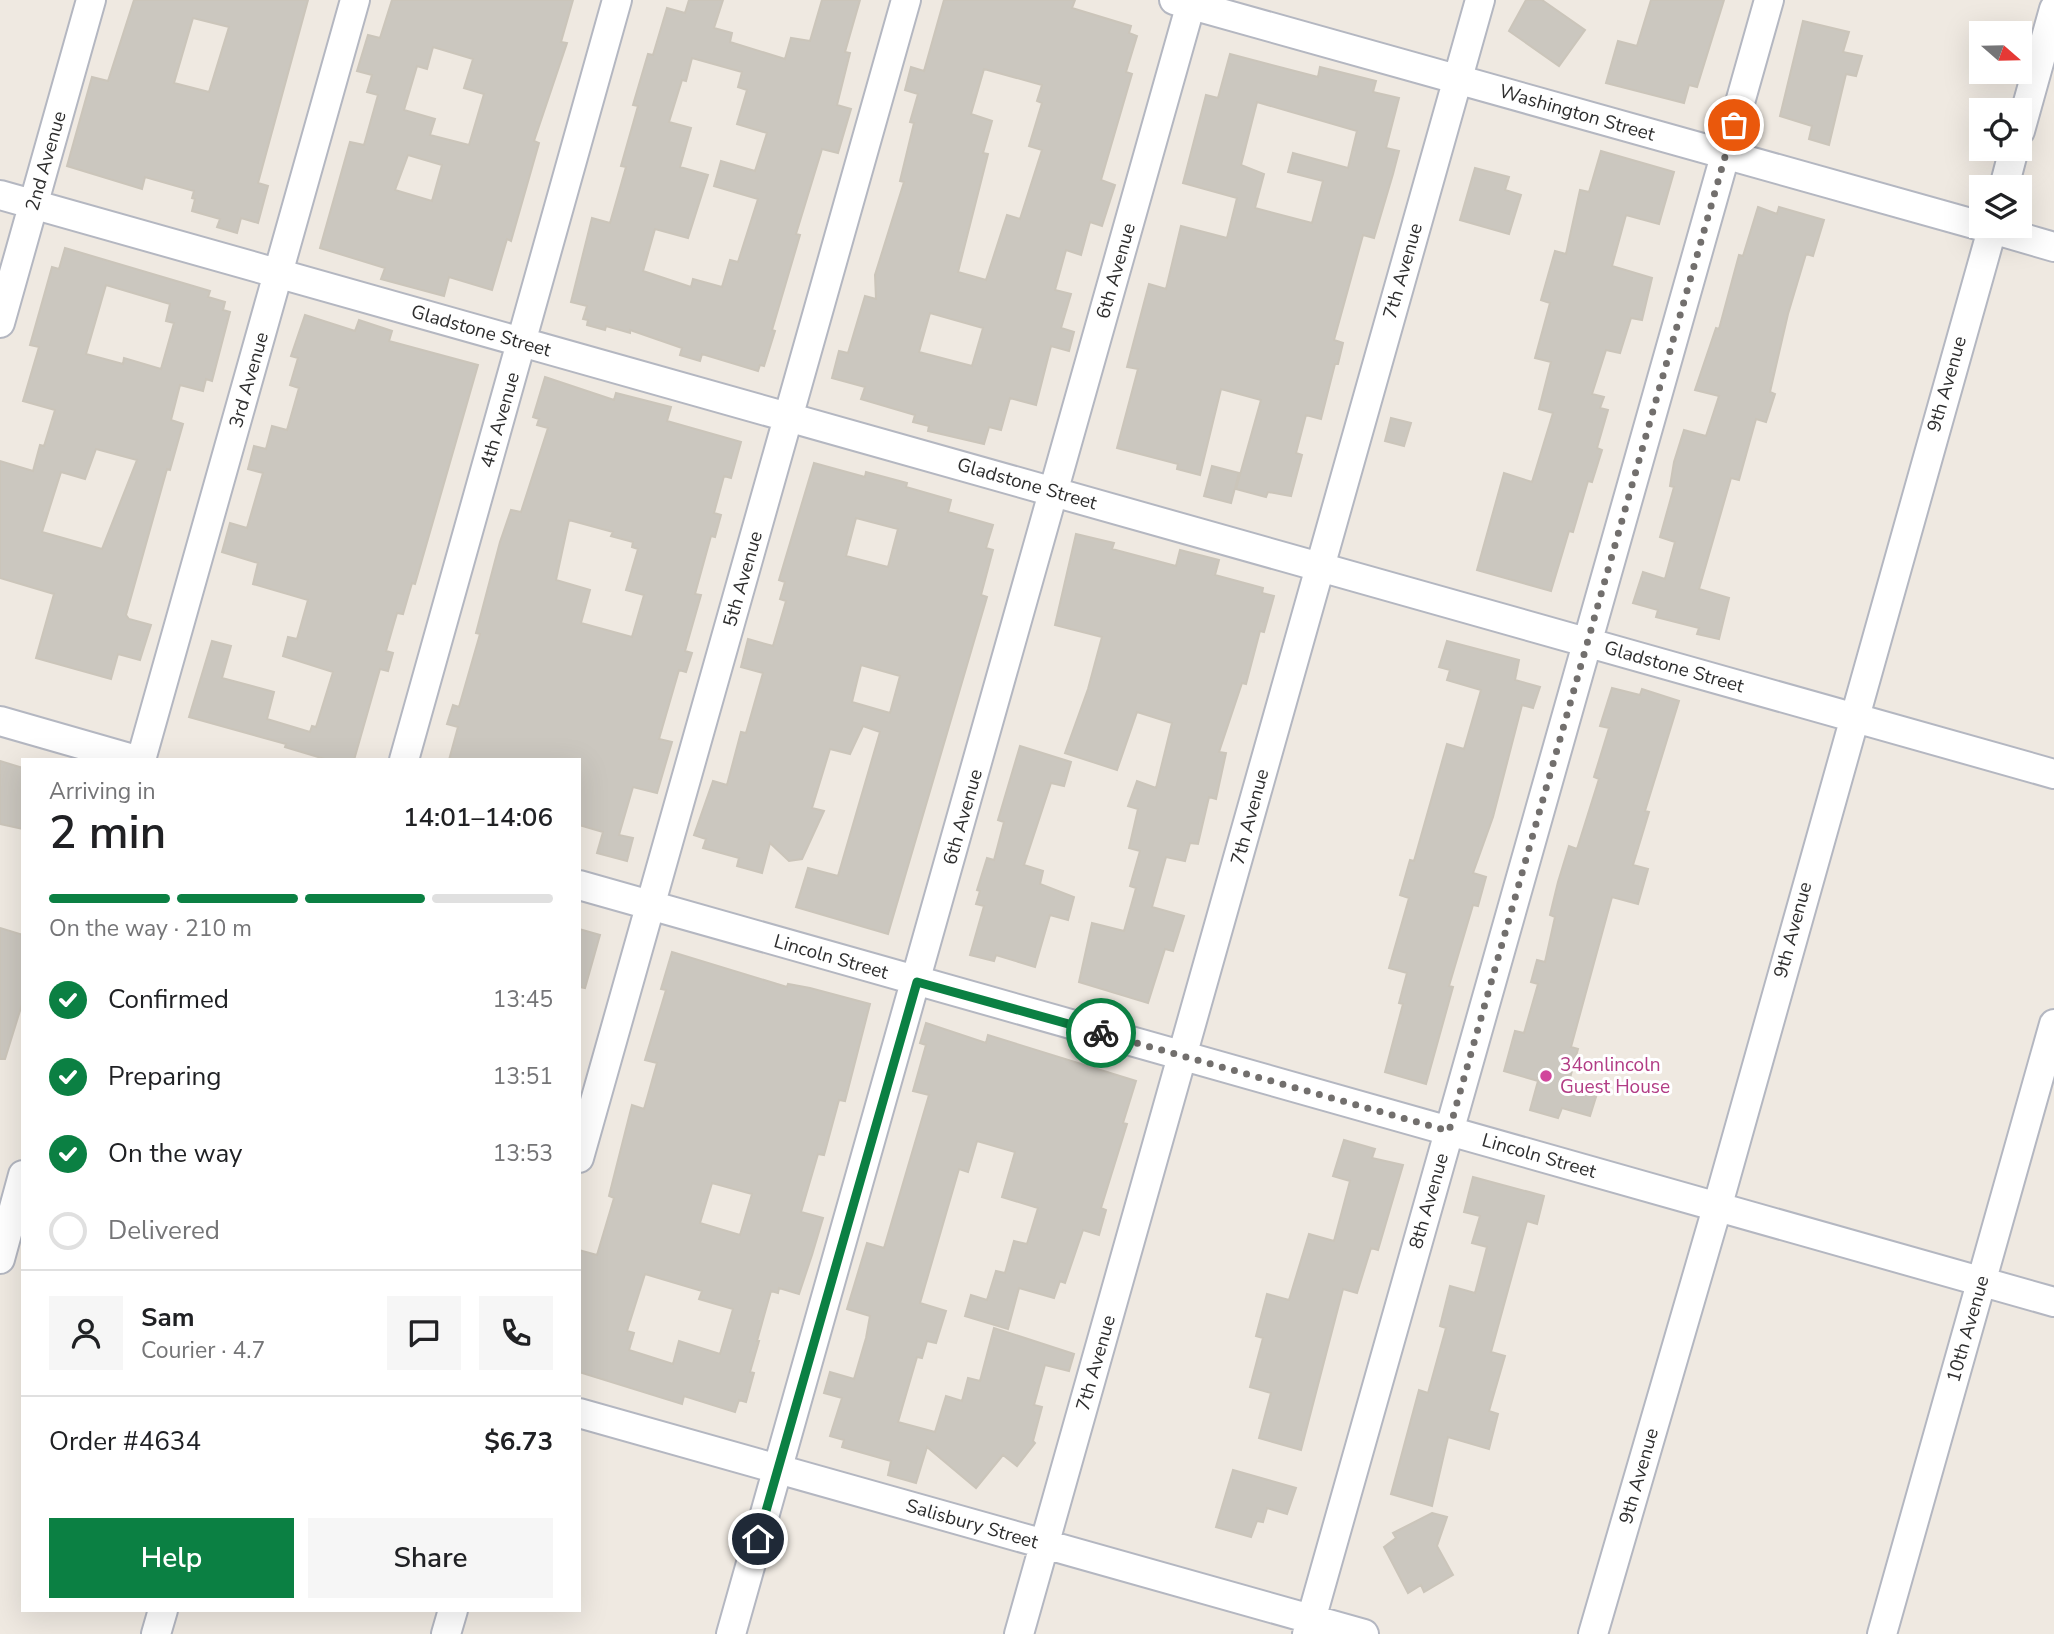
<!DOCTYPE html>
<html lang="en">
<head>
<meta charset="utf-8">
<style>
	body { margin:0; font-family:"Nunito Sans",sans-serif; background:#f6f6f6; color:#202124; height:100vh; display:flex; flex-direction:column; font-size:26px; white-space:nowrap }
	* { box-sizing:border-box; margin:0 }
	p { font-size:23px; color:#757577 }
	.icon { flex:none; width:38px; height:38px; fill:none; stroke:currentColor; stroke-width:2; stroke-linecap:round; stroke-linejoin:round }
	.map { position:relative; flex:1; overflow:hidden }
	.details { position:absolute; left:21px; top:758px; width:560px; height:854px; display:flex; flex-direction:column; background:#fff; border-radius:0px; box-shadow:0 7px 28px #0002 }
	.details>* { flex:none }
	.needle { width:46px; rotate:110deg }
	.tools { position:absolute; left:1969px; top:21px; display:grid; gap:14px }
	.tools a { display:grid; place-items:center; width:63px; height:63px; border-radius:0px; background:#fff; box-shadow:0 7px 28px #0002; font-size:35px }
	.pin { position:absolute; display:grid; place-items:center; width:60px; height:60px; color:#fff; margin:-30px; border:4px solid #fff; border-radius:50%; box-shadow:0 2px 7px #0007 }
	.courier { position:absolute; display:grid; place-items:center; width:70px; height:70px; margin:-35px; border:5px solid #0b8043; border-radius:50%; background:#fff; color:#222; box-shadow:0 2px 9px #0007 }
	.head em { font-style:normal; font-weight:600 }
	.head div { display:flex; flex-direction:column-reverse }
	.head { display:flex; align-items:center; justify-content:space-between; height:119px; padding:0 28px }
	h1 { font-size:46px; font-weight:600; line-height:52px }
	.bar { display:grid; grid-template-columns:repeat(4,1fr); gap:10px 7px; align-content:center; height:84px; padding:0 28px }
	.bar i { height:9px; border-radius:5px; background:#e0e0e0 }
	.bar .active { background:#0b8043 }
	.bar p { grid-column:span 4 }
	.line { display:flex; align-items:center; gap:18px; padding:0 28px; border-top:2px solid #e0e0e0 }
	.line div { flex:1 }
	.round { display:grid; place-items:center; flex:none; width:74px; height:74px; border-radius:0px; background:#f6f6f6 }
	ol { padding:0 28px; list-style:none }
	li { display:flex; align-items:center; gap:21px; height:77px }
	li p { margin-inline-start:auto }
	li .icon { padding:7px; border-radius:50%; background:#0b8043; color:#fff; stroke-width:4 }
	li:last-child { color:#757577 }
	li i { width:38px; height:38px; border:4px solid #e0e0e0; border-radius:50% }
	.button { display:flex; gap:14px; margin-top:auto; padding:14px 28px }
	.button a { flex:1; height:80px; border-radius:0px; background:#0b8043; color:#fff; font-size:28px; font-weight:600; line-height:80px; text-align:center }
	.button a+a { background:#f6f6f6; color:#202124 }
	.map>svg:first-child { display:block }
</style>
</head>
<body>
<div class="map">
<svg width="2054" height="1634" viewBox="0 0 2054 1634">
	<rect width="100%" height="100%" fill="#efe9e1"/>
	<path fill="#cbc7bf" stroke="#cbc5ba" stroke-width="2" fill-rule="evenodd" d="M 134,0 L 308,0 L 258,183 L 268,186 L 258,223 L 241,218 L 237,233 L 217,227 L 220,219 L 192,211 L 195,199 L 192,198 L 194,191 L 145,177 L 142,189 L 67,166 L 92,77 L 108,81 ZM 193,18 L 229,27 L 209,92 L 174,83 Z
		M 392,0 L 573,0 L 561,42 L 567,43 L 534,141 L 539,143 L 511,241 L 507,239 L 492,290 L 449,277 L 444,296 L 381,279 L 385,268 L 320,248 L 350,142 L 364,145 L 378,95 L 367,92 L 372,75 L 357,71 L 368,35 L 380,38 ZM 433,47 L 473,59 L 464,88 L 484,94 L 469,145 L 430,135 L 435,119 L 404,110 L 417,66 L 427,69 ZM 408,155 L 442,165 L 432,201 L 395,190 Z
		M 689,0 L 723,0 L 714,28 L 732,33 L 730,42 L 785,59 L 791,38 L 810,41 L 822,0 L 860,0 L 845,52 L 850,53 L 837,105 L 851,109 L 838,153 L 822,149 L 796,234 L 800,235 L 772,330 L 775,331 L 764,366 L 760,365 L 758,371 L 702,354 L 700,361 L 680,355 L 682,348 L 630,330 L 630,333 L 606,326 L 605,330 L 587,325 L 588,320 L 583,319 L 587,306 L 571,302 L 592,218 L 610,223 L 626,167 L 621,166 L 638,106 L 633,105 L 648,54 L 653,55 L 667,8 L 685,13 ZM 692,58 L 742,72 L 738,87 L 747,90 L 737,124 L 767,133 L 755,171 L 721,161 L 714,186 L 758,199 L 738,262 L 730,260 L 722,287 L 693,279 L 691,287 L 643,271 L 655,229 L 688,238 L 708,175 L 680,167 L 691,128 L 669,122 L 682,80 L 686,81 Z
		M 944,0 L 1075,0 L 1072,8 L 1131,26 L 1129,33 L 1137,36 L 1126,72 L 1132,74 L 1101,180 L 1115,185 L 1102,226 L 1090,222 L 1081,255 L 1066,250 L 1055,290 L 1071,294 L 1061,328 L 1074,332 L 1069,351 L 1051,346 L 1036,405 L 1010,398 L 1001,430 L 989,427 L 984,444 L 928,431 L 929,426 L 913,422 L 915,415 L 861,399 L 865,387 L 832,378 L 839,351 L 848,353 L 865,296 L 876,299 L 875,275 L 904,182 L 900,181 L 914,123 L 910,122 L 918,94 L 905,90 L 911,67 L 924,71 ZM 984,69 L 1042,85 L 1037,101 L 1042,103 L 1029,146 L 1042,150 L 1020,219 L 1007,215 L 986,280 L 958,272 L 988,154 L 983,153 L 992,121 L 971,114 ZM 930,313 L 983,328 L 972,366 L 919,352 Z
		M 1526,0 L 1542,0 L 1585,30 L 1559,66 L 1509,31 Z
		M 1651,0 L 1724,0 L 1697,87 L 1689,85 L 1684,103 L 1606,83 L 1618,41 L 1637,46 Z
		M 1803,21 L 1849,32 L 1843,52 L 1862,56 L 1856,76 L 1846,74 L 1829,145 L 1809,139 L 1812,126 L 1780,116 Z
		M 1230,54 L 1318,77 L 1320,67 L 1376,81 L 1373,92 L 1399,98 L 1386,148 L 1399,151 L 1393,174 L 1374,238 L 1363,235 L 1334,340 L 1343,343 L 1338,364 L 1335,364 L 1321,419 L 1306,415 L 1296,453 L 1302,455 L 1291,496 L 1268,492 L 1266,497 L 1236,489 L 1261,400 L 1221,389 L 1200,475 L 1177,469 L 1178,464 L 1117,448 L 1138,369 L 1127,367 L 1149,284 L 1166,289 L 1181,226 L 1227,238 L 1237,198 L 1183,183 L 1206,95 L 1218,98 ZM 1257,102 L 1357,131 L 1348,168 L 1293,153 L 1288,172 L 1323,181 L 1312,223 L 1255,208 L 1264,174 L 1241,165 Z
		M 1601,151 L 1674,172 L 1659,224 L 1626,215 L 1612,266 L 1652,278 L 1642,320 L 1631,318 L 1620,353 L 1606,350 L 1592,394 L 1604,397 L 1600,408 L 1608,410 L 1597,448 L 1602,450 L 1592,482 L 1588,481 L 1573,532 L 1569,531 L 1551,591 L 1477,570 L 1504,473 L 1532,482 L 1553,413 L 1539,409 L 1551,362 L 1535,358 L 1550,303 L 1541,300 L 1555,251 L 1566,254 L 1580,190 L 1589,192 Z
		M 1475,168 L 1509,177 L 1505,190 L 1521,195 L 1509,234 L 1460,220 Z
		M 1758,207 L 1777,214 L 1779,207 L 1824,220 L 1813,256 L 1806,254 L 1788,314 L 1770,392 L 1775,394 L 1766,422 L 1756,419 L 1739,480 L 1731,478 L 1699,589 L 1729,598 L 1719,639 L 1697,634 L 1699,628 L 1656,617 L 1658,610 L 1633,603 L 1643,572 L 1665,579 L 1675,542 L 1660,537 L 1674,487 L 1670,486 L 1674,462 L 1684,430 L 1706,436 L 1719,396 L 1695,390 L 1716,328 L 1719,329 L 1739,255 L 1743,256 Z
		M 65,248 L 210,291 L 208,297 L 225,302 L 223,310 L 230,312 L 212,381 L 206,379 L 203,391 L 180,385 L 171,420 L 183,424 L 170,470 L 167,469 L 126,615 L 129,619 L 151,625 L 140,660 L 118,654 L 111,679 L 36,658 L 54,594 L 0,578 L 0,461 L 33,471 L 40,445 L 44,446 L 55,410 L 23,401 L 39,347 L 30,345 L 45,292 L 52,267 L 59,269 ZM 106,285 L 170,304 L 166,321 L 174,323 L 161,369 L 124,358 L 123,364 L 86,354 ZM 96,449 L 137,460 L 102,549 L 42,532 L 61,472 L 85,479 Z
		M 305,315 L 355,331 L 359,320 L 392,331 L 389,341 L 478,365 L 415,584 L 412,583 L 403,614 L 397,613 L 386,651 L 393,653 L 388,671 L 380,669 L 354,760 L 328,760 L 285,747 L 286,744 L 189,717 L 212,641 L 231,646 L 222,678 L 274,692 L 267,719 L 310,732 L 312,726 L 316,727 L 333,672 L 283,656 L 288,637 L 297,639 L 308,600 L 253,584 L 258,563 L 222,552 L 230,523 L 247,528 L 263,473 L 248,469 L 254,446 L 266,449 L 272,426 L 287,430 L 299,388 L 290,385 L 298,358 L 291,356 Z
		M 545,377 L 614,400 L 616,393 L 671,407 L 667,421 L 741,442 L 731,478 L 724,476 L 714,513 L 721,515 L 715,537 L 711,536 L 695,594 L 701,595 L 685,651 L 692,653 L 686,672 L 679,670 L 659,739 L 672,742 L 657,793 L 633,787 L 619,835 L 633,838 L 627,861 L 597,853 L 603,832 L 579,825 L 579,760 L 449,760 L 458,727 L 447,724 L 453,705 L 459,707 L 480,634 L 476,633 L 500,542 L 511,510 L 521,512 L 548,428 L 537,425 L 539,419 L 533,417 ZM 569,520 L 613,532 L 611,536 L 633,542 L 632,547 L 638,549 L 626,590 L 644,595 L 632,637 L 581,623 L 590,590 L 556,580 Z
		M 1391,418 L 1411,423 L 1404,446 L 1385,441 Z
		M 814,463 L 865,477 L 866,472 L 907,483 L 906,487 L 951,500 L 948,512 L 993,525 L 986,548 L 993,550 L 981,595 L 987,597 L 888,934 L 796,907 L 808,868 L 838,876 L 880,732 L 863,726 L 850,754 L 830,749 L 812,808 L 824,811 L 802,859 L 789,861 L 770,843 L 762,873 L 737,866 L 739,858 L 703,848 L 706,839 L 694,835 L 713,781 L 727,785 L 741,732 L 746,733 L 763,673 L 741,667 L 748,639 L 773,646 L 786,601 L 780,599 L 785,582 L 779,580 ZM 856,518 L 898,529 L 888,567 L 846,556 ZM 861,665 L 900,676 L 890,713 L 852,702 Z
		M 1212,466 L 1239,473 L 1231,503 L 1204,496 Z
		M 1076,534 L 1114,543 L 1112,549 L 1176,566 L 1180,550 L 1219,560 L 1215,575 L 1263,588 L 1262,593 L 1274,596 L 1264,632 L 1260,631 L 1246,684 L 1242,683 L 1219,752 L 1226,753 L 1216,799 L 1209,797 L 1198,844 L 1190,843 L 1185,861 L 1166,857 L 1152,907 L 1184,916 L 1173,951 L 1165,949 L 1148,1003 L 1079,982 L 1092,923 L 1124,931 L 1136,888 L 1130,886 L 1140,851 L 1129,848 L 1138,809 L 1128,806 L 1137,781 L 1156,788 L 1172,723 L 1137,712 L 1117,770 L 1065,753 L 1088,689 L 1102,637 L 1055,625 Z
		M 1447,641 L 1519,660 L 1515,680 L 1540,687 L 1533,708 L 1522,705 L 1493,817 L 1473,873 L 1486,877 L 1478,906 L 1473,905 L 1449,986 L 1453,987 L 1426,1084 L 1385,1072 L 1403,1004 L 1399,1003 L 1407,973 L 1389,968 L 1409,898 L 1400,895 L 1410,860 L 1414,861 L 1447,744 L 1464,749 L 1481,690 L 1447,680 L 1450,670 L 1439,667 Z
		M 1612,688 L 1640,695 L 1642,689 L 1679,701 L 1645,811 L 1649,812 L 1633,865 L 1648,869 L 1638,904 L 1612,897 L 1571,1047 L 1578,1049 L 1567,1089 L 1596,1097 L 1590,1116 L 1562,1108 L 1558,1118 L 1530,1110 L 1538,1081 L 1504,1071 L 1515,1031 L 1524,1033 L 1538,984 L 1531,982 L 1537,960 L 1545,962 L 1555,917 L 1550,915 L 1558,882 L 1569,846 L 1577,849 L 1599,779 L 1594,777 L 1609,728 L 1600,726 Z
		M 1020,746 L 1071,762 L 1064,786 L 1051,783 L 1024,865 L 1043,871 L 1040,884 L 1074,897 L 1068,920 L 1050,915 L 1035,967 L 996,955 L 994,961 L 970,955 L 984,906 L 976,904 L 980,891 L 977,890 L 987,858 L 994,860 L 1004,822 L 998,820 Z
		M 0,761 L 23,768 L 23,829 L 0,824 Z
		M 0,928 L 23,935 L 23,1001 L 5,1059 L 0,1059 Z
		M 579,929 L 600,935 L 585,988 L 579,987 Z
		M 672,952 L 787,987 L 788,984 L 810,988 L 870,1004 L 845,1101 L 839,1100 L 824,1155 L 818,1154 L 801,1212 L 823,1218 L 812,1255 L 799,1294 L 779,1288 L 778,1293 L 771,1291 L 757,1341 L 759,1341 L 750,1372 L 754,1373 L 746,1402 L 739,1400 L 735,1412 L 684,1396 L 682,1404 L 579,1372 L 579,1250 L 597,1255 L 614,1198 L 609,1196 L 632,1105 L 644,1109 L 657,1063 L 645,1060 L 666,990 L 661,989 ZM 712,1183 L 752,1194 L 740,1235 L 700,1223 ZM 645,1274 L 702,1291 L 699,1299 L 733,1309 L 720,1354 L 679,1341 L 673,1364 L 629,1350 L 634,1333 L 627,1331 Z
		M 926,1023 L 986,1043 L 988,1035 L 1136,1081 L 1123,1123 L 1127,1124 L 1101,1208 L 1106,1210 L 1099,1235 L 1083,1230 L 1065,1283 L 1060,1281 L 1054,1298 L 1019,1288 L 1008,1329 L 965,1316 L 971,1295 L 987,1300 L 996,1271 L 1005,1273 L 1014,1241 L 1027,1244 L 1038,1208 L 1002,1197 L 1015,1152 L 977,1141 L 968,1172 L 959,1169 L 920,1303 L 946,1311 L 936,1343 L 927,1341 L 922,1358 L 917,1357 L 898,1422 L 935,1432 L 946,1396 L 962,1401 L 968,1378 L 980,1381 L 994,1328 L 1074,1354 L 1069,1371 L 1045,1365 L 1034,1405 L 1042,1407 L 1033,1441 L 1035,1443 L 1017,1466 L 1003,1455 L 976,1488 L 927,1447 L 916,1483 L 888,1475 L 891,1461 L 842,1447 L 844,1440 L 830,1436 L 842,1398 L 824,1393 L 830,1372 L 854,1379 L 866,1338 L 870,1316 L 847,1309 L 867,1243 L 884,1248 L 929,1095 L 913,1091 L 926,1045 L 920,1043 Z
		M 1344,1140 L 1375,1149 L 1372,1158 L 1403,1165 L 1378,1250 L 1371,1248 L 1357,1293 L 1343,1289 L 1301,1450 L 1259,1438 L 1271,1393 L 1250,1387 L 1263,1338 L 1256,1336 L 1267,1294 L 1289,1300 L 1309,1234 L 1334,1241 L 1350,1181 L 1333,1176 Z
		M 1473,1177 L 1544,1196 L 1537,1224 L 1527,1221 L 1491,1352 L 1505,1356 L 1489,1411 L 1498,1414 L 1489,1449 L 1448,1437 L 1432,1506 L 1391,1494 L 1419,1390 L 1428,1393 L 1446,1328 L 1440,1326 L 1450,1286 L 1475,1293 L 1487,1247 L 1472,1243 L 1480,1216 L 1464,1212 Z
		M 1233,1470 L 1296,1488 L 1287,1514 L 1267,1508 L 1263,1522 L 1257,1521 L 1251,1537 L 1216,1527 Z
		M 1432,1513 L 1447,1517 L 1437,1546 L 1453,1575 L 1424,1592 L 1421,1585 L 1408,1593 L 1384,1547 L 1396,1538 L 1393,1533 Z"/>
	<g fill="none" stroke-linecap="round" stroke-linejoin="round">
		<g stroke="#b4b7c1" stroke-width="32">
			<path id="minor" d="M 1174,0 L 1981,226
				M 2020,131 L 2054,9
				M 2004,187 L 2014,149
				M 0,195 L 2054,774
				M 1982,226 L 2054,247
				M 0,323 L 91,0
				M 0,721 L 136,760
				M 141,760 L 355,0
				M 404,760 L 617,0
				M 579,885 L 2054,1302
				M 579,1158 L 906,0
				M 0,1259 L 23,1175
				M 579,1413 L 1364,1634
				M 156,1634 L 163,1610
				M 446,1634 L 453,1610
				M 731,1634 L 1192,0
				M 1019,1634 L 1480,0
				M 1307,1634 L 1769,0
				M 1593,1634 L 1717,1208 L 1993,226
				M 1882,1634 L 2054,1024"/>
		</g>
		<use href="#minor" stroke="#fff" stroke-width="28"/>
	</g>
	<g fill="none" stroke-linecap="round" stroke-linejoin="round">
		<path stroke="#726f6d" stroke-width="7" stroke-dasharray="0 12.6" d="M 1101,1033 L 1449,1131 L 1734,125"/>
		<path stroke="#0b8043" stroke-width="9" d="M 758,1539 L 917,982 L 1101,1033"/>
	</g>
	<circle fill="#d1479c" stroke="#fff" stroke-width="2.5" cx="1546" cy="1076" r="7"/>
	<g text-anchor="middle" dominant-baseline="central" stroke-width="6" stroke-linejoin="round" paint-order="stroke">
		<g font-size="19" fill="#2e2e2e" stroke="#fff">
			<text transform="translate(1577 113) rotate(16)">Washington Street</text>
			<text transform="translate(46 161) rotate(-74)">2nd Avenue</text>
			<text transform="translate(1116 271) rotate(-74)">6th Avenue</text>
			<text transform="translate(1403 271) rotate(-74)">7th Avenue</text>
			<text transform="translate(481 331) rotate(16)">Gladstone Street</text>
			<text transform="translate(249 380) rotate(-74)">3rd Avenue</text>
			<text transform="translate(1947 384) rotate(-74)">9th Avenue</text>
			<text transform="translate(500 420) rotate(-74)">4th Avenue</text>
			<text transform="translate(1027 484) rotate(16)">Gladstone Street</text>
			<text transform="translate(743 579) rotate(-74)">5th Avenue</text>
			<text transform="translate(1674 667) rotate(16)">Gladstone Street</text>
			<text transform="translate(963 817) rotate(-74)">6th Avenue</text>
			<text transform="translate(1250 817) rotate(-75)">7th Avenue</text>
			<text transform="translate(1793 930) rotate(-75)">9th Avenue</text>
			<text transform="translate(831 957) rotate(16)">Lincoln Street</text>
			<text transform="translate(1539 1156) rotate(16)">Lincoln Street</text>
			<text transform="translate(1429 1201) rotate(-74)">8th Avenue</text>
			<text transform="translate(1968 1329) rotate(-74)">10th Avenue</text>
			<text transform="translate(1096 1363) rotate(-74)">7th Avenue</text>
			<text transform="translate(1639 1476) rotate(-74)">9th Avenue</text>
			<text transform="translate(972 1524) rotate(16)">Salisbury Street</text>
		</g>
		<g font-size="19" fill="#b23c85" stroke="#fff" text-anchor="start">
			<text x="1560" y="1065">34onlincoln<tspan x="1560" dy="22">Guest House</tspan></text>
		</g>
	</g>
</svg>
<div class="tools">
<a><svg class="needle" viewBox="-14 -14 28 28"><path d="M0-13l5 13h-10z" fill="#e53935"/><path d="M0 13l5-13h-10z" fill="#757577"/></svg></a>
<a><svg class="icon" aria-label="locate" viewBox="0 0 24 24"><circle cx="12" cy="12" r="6"/><path d="M12 2v4M12 18v4M2 12h4M18 12h4"/></svg></a>
<a><svg class="icon" aria-label="layers" viewBox="0 0 24 24"><path d="M12 4l9 5-9 5-9-5zM3 14l9 5 9-5"/></svg></a>
</div>
<div class="pin" style="left:1734px;top:125px;background:#ea580c"><svg class="icon" aria-label="bag" viewBox="0 0 24 24"><path d="M5 8h14l-1 12H6zM9 8a3 3 0 0 1 6 0"/></svg></div>
<div class="pin" style="left:758px;top:1539px;background:#1f2937"><svg class="icon" aria-label="home" viewBox="0 0 24 24"><path d="M3 11l9-7 9 7M6 9v11h12V9"/></svg></div>
<div class="courier" style="left:1101px;top:1033px"><svg class="icon" aria-label="bike" viewBox="0 0 24 24"><circle cx="6" cy="16" r="4"/><circle cx="18" cy="16" r="4"/><path d="M6 16l4-8h5l3 8M10 8l3 8H6M13 5h3"/></svg></div>
<section class="details">
<div class="head"><div><h1>2 min</h1><p>Arriving in</p></div><em>14:01–14:06</em></div>
<div class="bar"><i class="active"></i><i class="active"></i><i class="active"></i><i></i><p>On the way · 210 m</p></div>
<ol>
<li><svg class="icon" aria-label="check" viewBox="0 0 24 24"><path d="M5 12l5 5 9-10"/></svg>Confirmed<p>13:45</p></li>
<li><svg class="icon" aria-label="check" viewBox="0 0 24 24"><path d="M5 12l5 5 9-10"/></svg>Preparing<p>13:51</p></li>
<li><svg class="icon" aria-label="check" viewBox="0 0 24 24"><path d="M5 12l5 5 9-10"/></svg>On the way<p>13:53</p></li>
<li><i></i>Delivered</li>
</ol>
<div class="line" style="height:126px"><a class="round"><svg class="icon" aria-label="person" viewBox="0 0 24 24"><circle cx="12" cy="8" r="4"/><path d="M4 21q1-7 8-7t8 7"/></svg></a><div><b>Sam</b><p>Courier · 4.7</p></div><a class="round"><svg class="icon" aria-label="chat" viewBox="0 0 24 24"><path d="M4 5h16v11H9l-5 4z"/></svg></a><a class="round"><svg class="icon" aria-label="phone" viewBox="0 0 24 24"><path d="M5 4h4l2 5-3 2q2 4 5 5l2-3 5 2v4C11 20 4 13 5 4z"/></svg></a></div>
<div class="line" style="height:91px"><div>Order #4634</div><b>$6.73</b></div>
<div class="button"><a>Help</a><a>Share</a></div>
</section>
</div>
</body>
</html>
